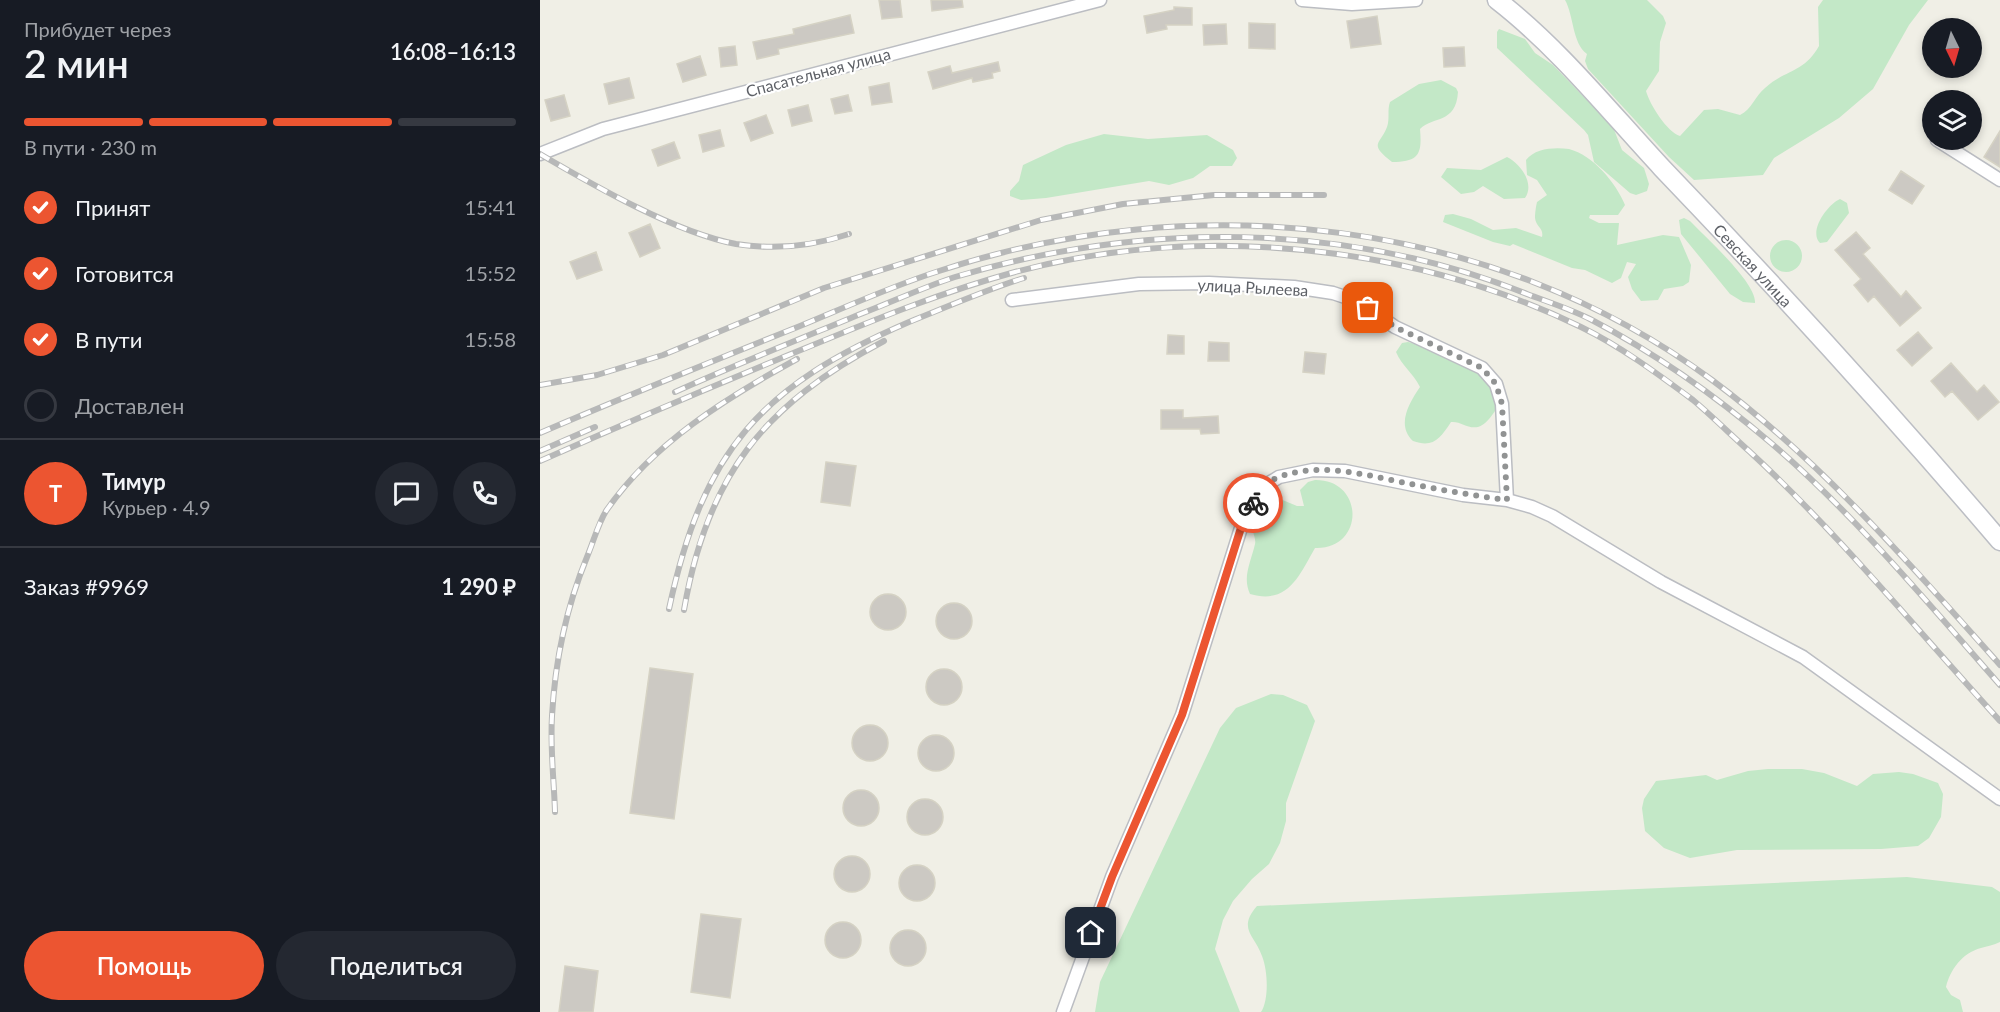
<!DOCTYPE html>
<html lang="ru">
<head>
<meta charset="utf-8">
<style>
	body { margin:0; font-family:Lato,sans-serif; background:#242831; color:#f1f3f6; height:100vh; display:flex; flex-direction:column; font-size:22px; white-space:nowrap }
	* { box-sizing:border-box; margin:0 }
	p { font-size:20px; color:#9ea1a6 }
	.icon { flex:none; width:33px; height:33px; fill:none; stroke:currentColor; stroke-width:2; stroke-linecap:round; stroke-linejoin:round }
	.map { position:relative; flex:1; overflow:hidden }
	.side { display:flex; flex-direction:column; background:#171b24; width:540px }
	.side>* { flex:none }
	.needle { width:39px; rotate:175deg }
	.controls { position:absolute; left:1382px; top:18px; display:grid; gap:12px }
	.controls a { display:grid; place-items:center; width:60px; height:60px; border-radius:50%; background:#171b24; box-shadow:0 3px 9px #0003; font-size:30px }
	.pin { position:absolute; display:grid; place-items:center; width:51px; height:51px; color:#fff; margin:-26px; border-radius:12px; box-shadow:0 3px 9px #0006 }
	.courier { position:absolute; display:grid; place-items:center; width:60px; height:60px; margin:-30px; border:4px solid #ec5531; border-radius:50%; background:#fff; color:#222; box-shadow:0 2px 8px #0007 }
	.overview em { font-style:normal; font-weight:600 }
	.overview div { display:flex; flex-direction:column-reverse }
	.overview { display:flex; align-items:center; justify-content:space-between; height:102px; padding:0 24px }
	h1 { font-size:39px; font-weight:600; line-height:45px }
	.bar { display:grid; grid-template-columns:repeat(4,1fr); gap:9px 6px; align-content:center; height:72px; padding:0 24px }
	.bar i { height:8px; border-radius:4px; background:#363941 }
	.bar .selected { background:#ec5531 }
	.bar p { grid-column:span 4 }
	.line { display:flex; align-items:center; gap:15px; padding:0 24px; border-top:2px solid #363941 }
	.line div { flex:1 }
	.round { display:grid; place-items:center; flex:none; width:63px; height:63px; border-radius:32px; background:#242831 }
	ol { padding:0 24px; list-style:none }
	li { display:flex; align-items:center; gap:18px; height:66px }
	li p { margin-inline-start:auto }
	li .icon { padding:6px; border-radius:50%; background:#ec5531; color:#fff; stroke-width:4 }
	li:last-child { color:#9ea1a6 }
	li i { width:33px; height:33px; border:3px solid #363941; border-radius:50% }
	.action { display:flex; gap:12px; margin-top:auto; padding:12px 24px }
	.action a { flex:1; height:69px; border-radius:36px; background:#ec5531; color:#fff; font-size:24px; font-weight:600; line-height:69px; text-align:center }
	.action a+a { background:#242831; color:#f1f3f6 }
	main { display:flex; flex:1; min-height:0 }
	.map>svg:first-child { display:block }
</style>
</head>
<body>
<main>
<section class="side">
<div class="overview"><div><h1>2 мин</h1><p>Прибудет через</p></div><em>16:08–16:13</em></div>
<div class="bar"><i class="selected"></i><i class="selected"></i><i class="selected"></i><i></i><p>В пути · 230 m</p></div>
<ol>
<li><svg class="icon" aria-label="check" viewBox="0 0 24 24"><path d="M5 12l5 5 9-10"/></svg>Принят<p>15:41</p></li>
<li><svg class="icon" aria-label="check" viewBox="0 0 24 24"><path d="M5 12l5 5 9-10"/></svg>Готовится<p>15:52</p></li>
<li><svg class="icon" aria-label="check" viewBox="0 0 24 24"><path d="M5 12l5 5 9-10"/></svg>В пути<p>15:58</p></li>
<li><i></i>Доставлен</li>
</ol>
<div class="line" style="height:108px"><b class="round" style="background:#ec5531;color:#fff">Т</b><div><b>Тимур</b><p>Курьер · 4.9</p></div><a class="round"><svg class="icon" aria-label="chat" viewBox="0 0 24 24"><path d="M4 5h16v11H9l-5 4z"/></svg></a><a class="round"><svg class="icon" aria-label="phone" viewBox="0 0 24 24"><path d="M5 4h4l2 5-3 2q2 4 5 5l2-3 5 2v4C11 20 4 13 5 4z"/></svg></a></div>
<div class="line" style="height:78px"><div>Заказ #9969</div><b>1 290 ₽</b></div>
<div class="action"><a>Помощь</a><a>Поделиться</a></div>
</section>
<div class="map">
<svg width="1460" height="1012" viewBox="0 0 1460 1012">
	<rect width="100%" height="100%" fill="#f0efe6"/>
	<path fill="#c3e8c7" d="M 1025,0 L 1107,0 L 1123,16 L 1126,23 L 1120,42 L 1119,71 L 1106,91 C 1110,105 1127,132 1140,136 L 1164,110 L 1178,109 L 1200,115 C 1212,109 1215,96 1225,88 C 1246,69 1264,73 1279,46 L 1278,7 L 1283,0 L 1388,0 L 1369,25 L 1333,89 L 1299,118 L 1234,158 L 1223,175 L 1154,180 L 1129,157 L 1048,69 L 1045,61 L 1047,54 C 1032,43 1034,16 1025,0 Z
		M 959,29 L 985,39 L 995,53 L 1013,65 L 1073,127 L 1082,150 L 1104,168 L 1109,184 L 1107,191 L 1096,195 L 1090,193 L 1054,162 L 1048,135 L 1044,130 L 957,48 L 957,32 Z
		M 901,80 L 916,88 L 918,92 C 916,124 893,116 880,129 C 882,153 880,162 852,162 C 828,143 840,145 847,127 C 850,119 847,110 850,102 L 879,84 Z
		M 564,134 L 608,139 L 667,135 L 693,150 L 697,158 L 692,166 L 670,166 L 653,178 L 629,185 L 609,181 L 506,198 L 481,200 L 470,196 L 470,191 L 479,181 L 483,165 L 526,145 Z
		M 1029,149 C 1053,155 1076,183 1085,205 L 1078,215 L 1050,215 L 1049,218 L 1059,223 L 1079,223 L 1077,245 L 1123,235 L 1139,237 L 1151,265 L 1149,282 L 1143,286 L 1124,289 L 1118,300 L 1101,301 L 1092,289 L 1088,277 L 1096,264 L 1087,262 L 1081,278 L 1072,283 L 1045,270 L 1032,268 L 973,244 L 970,246 L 953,242 L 903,222 L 905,215 L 913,214 L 931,219 L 953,230 L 976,228 L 1002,237 C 1004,228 996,227 995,218 C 995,213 996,206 997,202 L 1007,195 L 997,180 L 987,175 L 986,160 C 995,148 1015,147 1029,149 Z
		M 967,157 C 981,164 995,184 985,198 L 964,199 L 943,186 L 934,192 L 921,194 L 901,177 L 907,168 L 941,170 Z
		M 1300,199 L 1307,203 L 1309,213 L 1287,242 L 1280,243 C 1268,231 1288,204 1300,199 Z
		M 1144,218 L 1150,221 C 1164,236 1217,283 1215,303 L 1203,302 L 1190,294 L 1141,234 L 1139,220 Z
		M1230 256a16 16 0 1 1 32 0a16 16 0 1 1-32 0Z
		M 868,342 C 890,348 974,379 955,411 C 951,417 945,425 938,427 C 927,429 921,421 911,422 C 900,439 893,448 873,441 C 856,425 869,403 880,387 C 873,373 862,366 856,352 L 862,343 Z
		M 775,480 C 825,479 825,550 775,548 C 759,576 748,605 710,594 C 702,577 711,562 715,544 C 716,540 714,536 713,531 C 713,517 721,501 733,496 L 757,506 L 764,506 L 760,490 L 768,482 Z
		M 731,694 L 743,695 L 767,705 L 775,721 L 746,803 L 746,821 L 740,843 L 729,864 L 712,879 L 693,901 L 683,920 L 675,949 L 700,1012 L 555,1012 L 560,982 L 680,728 L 696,708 Z
		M 1228,769 L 1262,769 L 1284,773 L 1317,786 L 1333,774 L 1359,772 L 1373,774 L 1398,783 L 1403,794 L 1401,817 L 1389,838 L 1378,846 L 1341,849 L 1197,850 L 1150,858 L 1124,848 L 1105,831 L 1102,808 L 1104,799 L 1116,781 L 1166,775 L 1177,780 L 1208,771 Z
		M 1367,877 L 1452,887 L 1460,892 L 1460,942 C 1454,945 1447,946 1441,948 C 1422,953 1410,970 1406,987 L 1411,995 L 1420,1000 L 1423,1012 L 721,1012 C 729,1000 728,971 722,956 C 715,935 697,929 717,906 Z"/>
	<path fill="#ccc9c3" stroke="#d5d2c4" stroke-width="1.5" d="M 339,0 L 360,0 L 362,17 L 342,19 Z
		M 391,0 L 422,0 L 423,7 L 392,11 Z
		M 634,7 L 652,8 L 652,25 L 626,25 L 627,29 L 607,33 L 604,16 L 634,10 Z
		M 310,15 L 314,33 L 238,49 L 239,54 L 217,59 L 213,42 L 254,34 L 253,29 Z
		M 837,16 L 841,44 L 811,48 L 807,21 Z
		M 709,23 L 735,24 L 735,49 L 709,48 Z
		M 686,24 L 687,44 L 664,45 L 663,25 Z
		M 195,46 L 197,65 L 181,67 L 179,48 Z
		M 924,47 L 925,66 L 904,67 L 903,48 Z
		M 160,56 L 166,75 L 143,82 L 137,64 Z
		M 458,62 L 460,71 L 452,73 L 453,78 L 433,82 L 432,78 L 393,89 L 388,72 L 410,66 L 412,73 Z
		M 89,78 L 94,98 L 69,104 L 64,84 Z
		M 349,83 L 352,102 L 332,105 L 329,87 Z
		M 24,95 L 30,116 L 11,121 L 5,100 Z
		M 308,95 L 312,111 L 295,114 L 291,99 Z
		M 268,105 L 272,121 L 252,126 L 248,110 Z
		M 226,115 L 233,133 L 211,141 L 204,123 Z
		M 180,130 L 184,146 L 163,152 L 159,135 Z
		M 1460,131 L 1460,167 L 1444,157 Z
		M 134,142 L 140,158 L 118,166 L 112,150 Z
		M 1361,171 L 1384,186 L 1372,204 L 1349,190 Z
		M 110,224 L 120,248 L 100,257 L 89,233 Z
		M 1316,232 L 1330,248 L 1323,254 L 1361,297 L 1366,291 L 1381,308 L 1360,326 L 1334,296 L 1328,302 L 1314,285 L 1321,279 L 1295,250 Z
		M 56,252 L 62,270 L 37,279 L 30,262 Z
		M 1378,332 L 1392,348 L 1372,366 L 1357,350 Z
		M 628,335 L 644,336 L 644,354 L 627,354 Z
		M 669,342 L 689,343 L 689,361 L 668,361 Z
		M 765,352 L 786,354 L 784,374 L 763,372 Z
		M 1411,363 L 1437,392 L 1444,385 L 1459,402 L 1438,420 L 1412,391 L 1405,397 L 1391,381 Z
		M 621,410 L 643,410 L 643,418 L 678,416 L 679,433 L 661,434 L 660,429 L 621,429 Z
		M 286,462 L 316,466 L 310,506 L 281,502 Z
		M330 612a18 18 0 1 1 36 0a18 18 0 1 1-36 0Z
		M396 621a18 18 0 1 1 36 0a18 18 0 1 1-36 0Z
		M 110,668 L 153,674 L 134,819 L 90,813 Z
		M386 687a18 18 0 1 1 36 0a18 18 0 1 1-36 0Z
		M312 743a18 18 0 1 1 36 0a18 18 0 1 1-36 0Z
		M378 753a18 18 0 1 1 36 0a18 18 0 1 1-36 0Z
		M303 808a18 18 0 1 1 36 0a18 18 0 1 1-36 0Z
		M367 817a18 18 0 1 1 36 0a18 18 0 1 1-36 0Z
		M294 874a18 18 0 1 1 36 0a18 18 0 1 1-36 0Z
		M359 883a18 18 0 1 1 36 0a18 18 0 1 1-36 0Z
		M 161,914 L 201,919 L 190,998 L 151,992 Z
		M285 940a18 18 0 1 1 36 0a18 18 0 1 1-36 0Z
		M350 948a18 18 0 1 1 36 0a18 18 0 1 1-36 0Z
		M 25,966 L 58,971 L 53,1012 L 19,1012 Z"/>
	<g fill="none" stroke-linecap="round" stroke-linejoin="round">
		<g stroke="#bbbdc2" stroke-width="15">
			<path id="street" d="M 762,0 L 812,4 L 876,0
				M 1397,140 L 1460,180
				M 0,154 L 63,129 L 560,0
				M 472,300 L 599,284 L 669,283 L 754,287 L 793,293 L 817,301 L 855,327 L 942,368 L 956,384 L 962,404 L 967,500
				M 523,1012 L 572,877 L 642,715 L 706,512 L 729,483 L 739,477 L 773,470 L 805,471 L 923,495 L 967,500 L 992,507 L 1012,516 L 1121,582 L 1263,657 L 1460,799"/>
		</g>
		<g stroke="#bcbec4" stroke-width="21">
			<g id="secondary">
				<path id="s1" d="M 957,0 C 1019,48 1069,111 1122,168 C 1238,289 1351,413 1460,541"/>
			</g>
		</g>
		<use href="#street" stroke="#fff" stroke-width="12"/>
		<use href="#secondary" stroke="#fff" stroke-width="18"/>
		<g stroke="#b7b8b8" stroke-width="6">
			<path id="rail" d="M 0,154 C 53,185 136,233 196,244 C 234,250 273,246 309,234
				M 0,385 L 57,375 L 123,355 L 284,288 L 501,220 L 583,204 L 674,195 L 784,195
				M 135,392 C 197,364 260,339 323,313 C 354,301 384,287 415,277 C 602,221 805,221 987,294 C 1008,302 1030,309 1050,319 C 1115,353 1176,396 1231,443 C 1315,515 1387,602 1460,685
				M 0,433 C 86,396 173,361 260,326 C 306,307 352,286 399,271 C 655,186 953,218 1172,380 C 1281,461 1370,564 1460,665
				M 0,451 L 55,427
				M 0,461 C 79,426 159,392 239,359 C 317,327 394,294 475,272 C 659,223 870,244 1041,327 C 1080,346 1118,374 1153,400 C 1172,416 1190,434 1209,451 C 1299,534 1377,630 1460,721
				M 129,609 C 163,450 221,386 369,322 C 407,307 445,290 484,278
				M 144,610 C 167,476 224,404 344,341
				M 15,812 C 14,780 10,748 12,716 C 15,661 26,608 47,557 C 53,543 58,524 66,511 C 113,443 186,398 257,359"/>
		</g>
		<use href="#rail" stroke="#fff" stroke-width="4" stroke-dasharray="11" stroke-linecap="butt"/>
	</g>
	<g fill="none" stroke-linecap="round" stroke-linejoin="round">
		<path stroke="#919393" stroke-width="6" stroke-dasharray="0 10.8" d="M 713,503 C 720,493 727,481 739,477 C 782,461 828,476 871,484 C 903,490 935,496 967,500 L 962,404 L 956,384 L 942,368 L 855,327 L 828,308"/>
		<path stroke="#ec5531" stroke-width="8" d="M 551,933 L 572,877 L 642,715 L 706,512 L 713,503"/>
	</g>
	<g text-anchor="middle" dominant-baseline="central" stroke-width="4.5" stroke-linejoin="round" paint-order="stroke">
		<g font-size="16" fill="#5e6167" stroke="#fff">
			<text transform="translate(278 72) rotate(-15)">Спасательная улица</text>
			<text stroke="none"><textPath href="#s1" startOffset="369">Севская улица</textPath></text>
			<text transform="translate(713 287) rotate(3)">улица Рылеева</text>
		</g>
	</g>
</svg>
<div class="controls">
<a><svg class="needle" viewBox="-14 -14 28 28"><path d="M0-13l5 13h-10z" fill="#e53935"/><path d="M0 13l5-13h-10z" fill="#9ea1a6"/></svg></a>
<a><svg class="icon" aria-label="layers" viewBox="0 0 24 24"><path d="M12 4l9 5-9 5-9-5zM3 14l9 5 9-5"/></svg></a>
</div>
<div class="pin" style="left:828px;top:308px;background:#ea580c"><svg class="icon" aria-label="bag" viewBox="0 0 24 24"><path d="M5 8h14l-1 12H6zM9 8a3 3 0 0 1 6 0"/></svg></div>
<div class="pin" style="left:551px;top:933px;background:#1f2937"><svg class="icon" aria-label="home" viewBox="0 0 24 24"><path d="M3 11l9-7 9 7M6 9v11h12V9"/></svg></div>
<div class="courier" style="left:713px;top:503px"><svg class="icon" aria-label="bike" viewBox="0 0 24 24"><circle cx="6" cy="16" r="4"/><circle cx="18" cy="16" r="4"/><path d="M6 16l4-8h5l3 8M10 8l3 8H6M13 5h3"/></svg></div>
</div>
</main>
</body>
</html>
